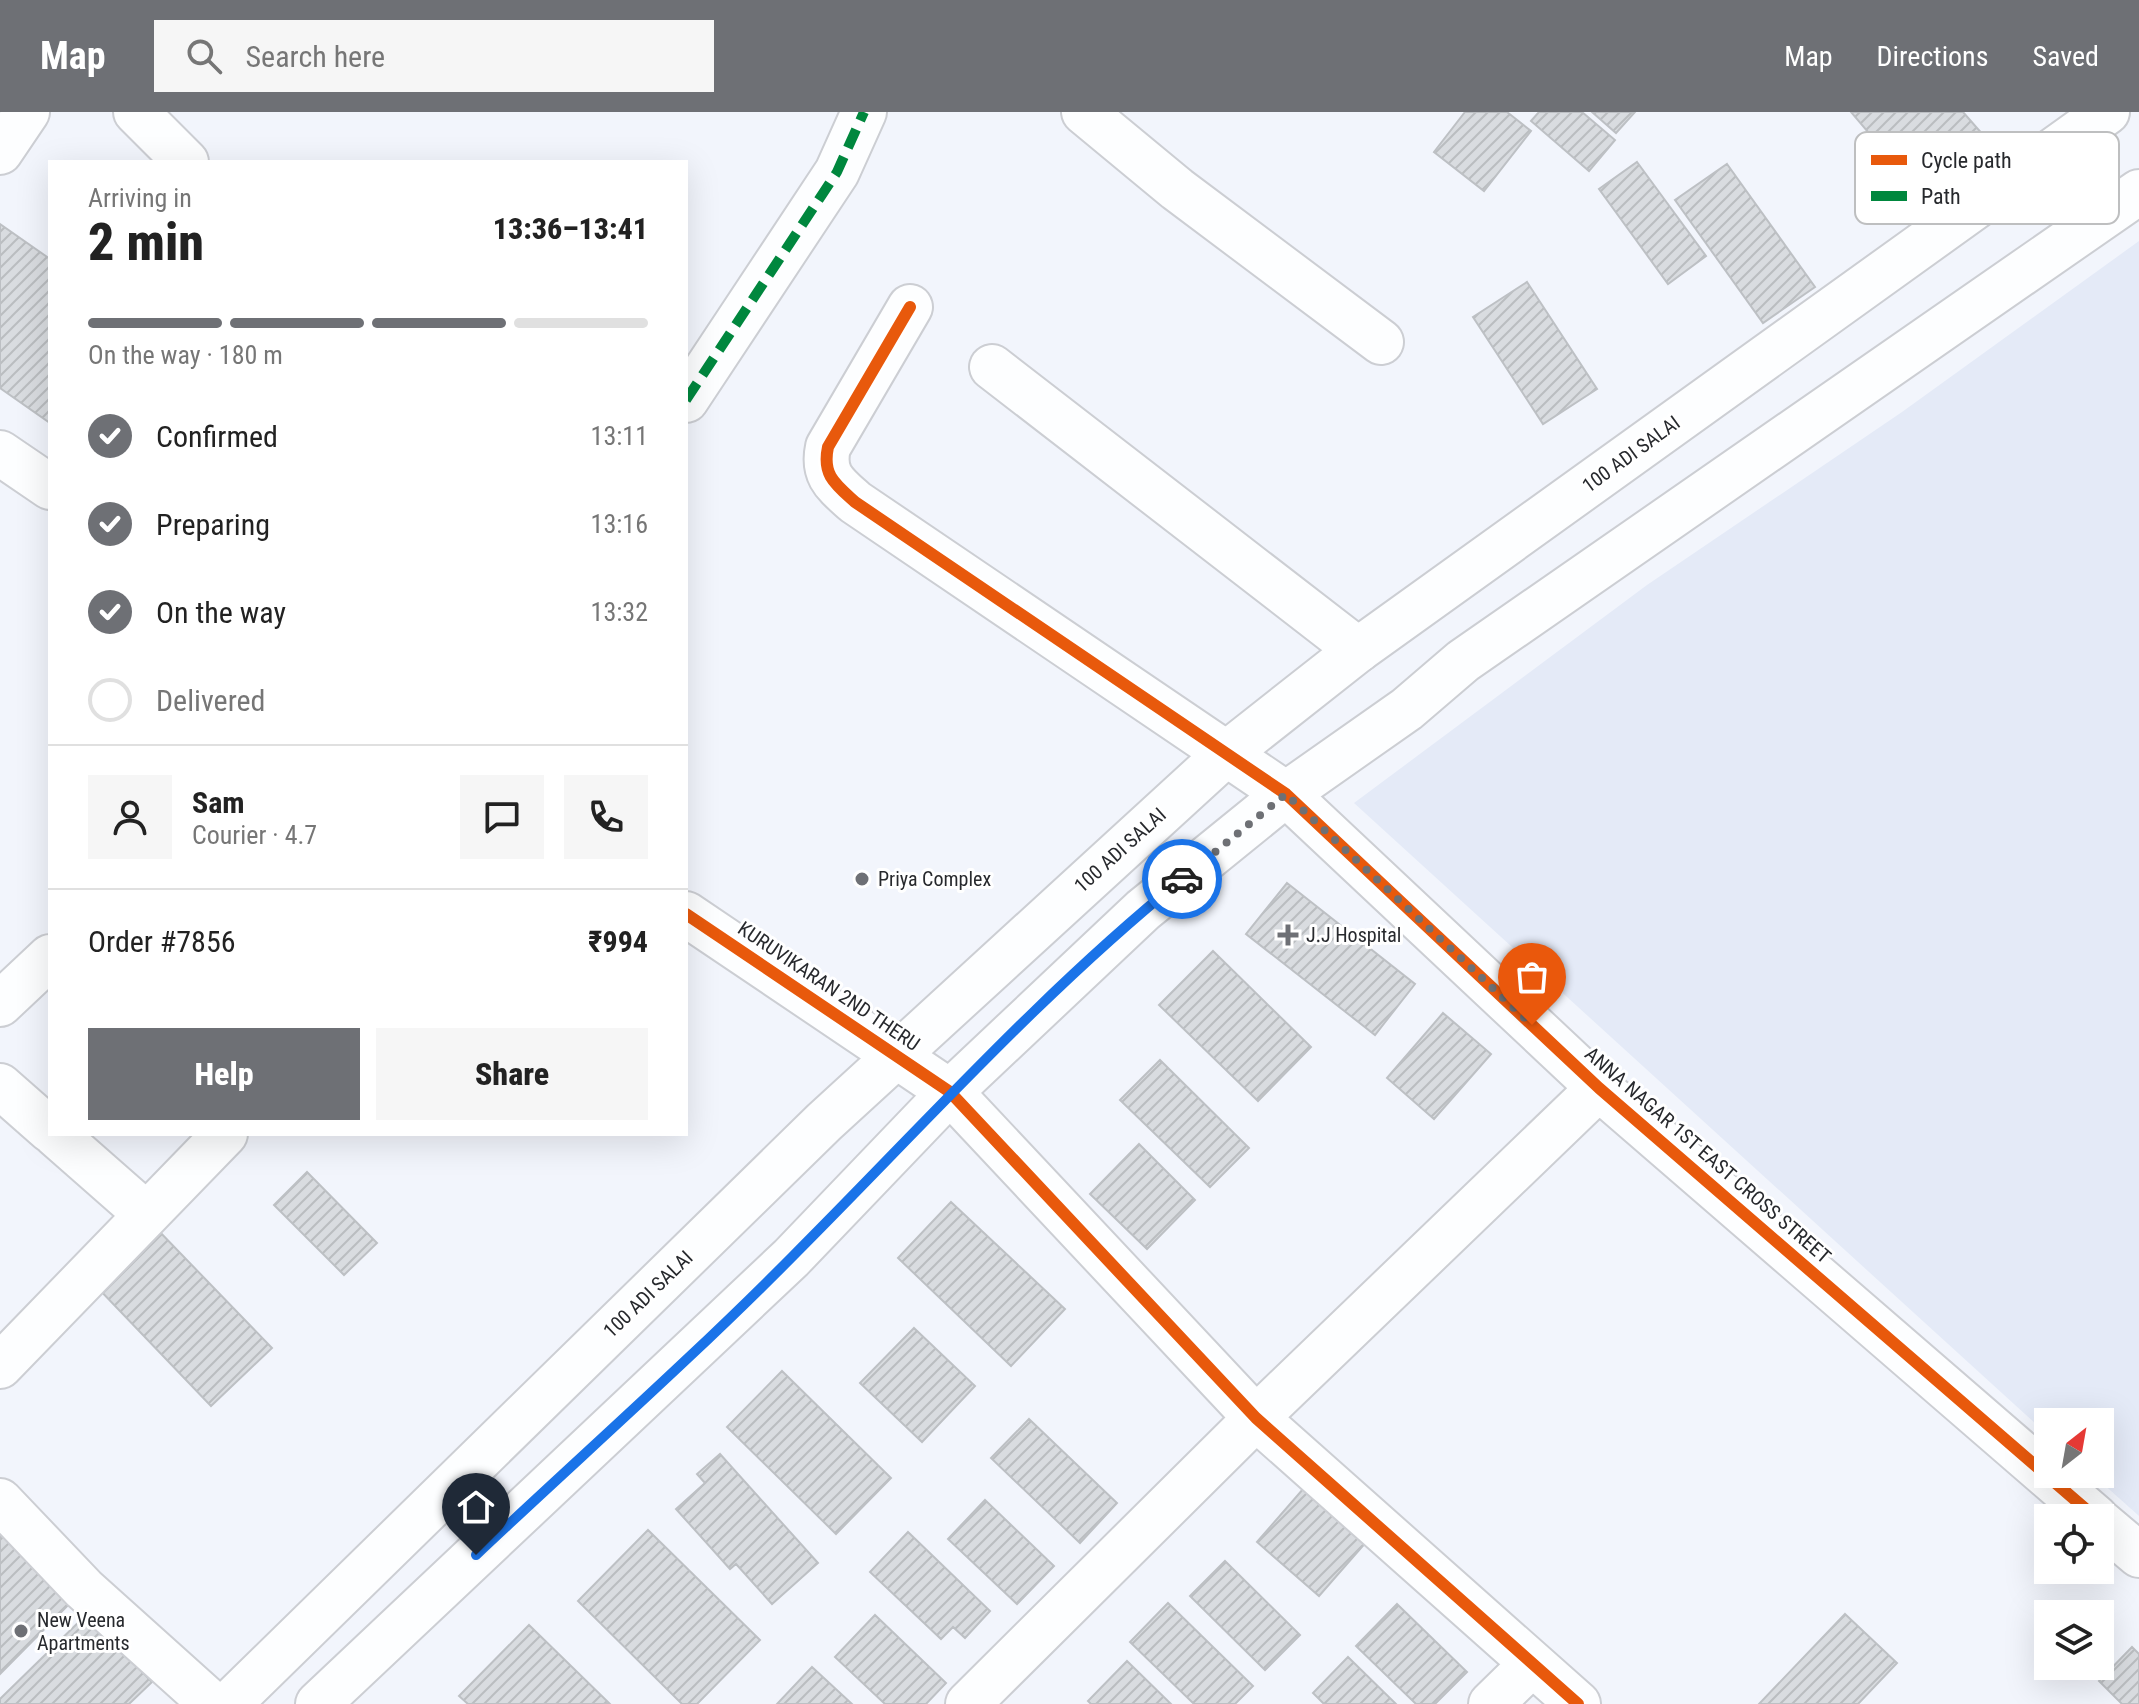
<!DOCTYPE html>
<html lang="en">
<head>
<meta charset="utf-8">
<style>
	body { margin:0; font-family:"Roboto Condensed",sans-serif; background:#f6f6f6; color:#222; height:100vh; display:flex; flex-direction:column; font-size:30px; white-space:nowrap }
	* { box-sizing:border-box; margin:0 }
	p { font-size:26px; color:#767676 }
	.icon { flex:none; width:44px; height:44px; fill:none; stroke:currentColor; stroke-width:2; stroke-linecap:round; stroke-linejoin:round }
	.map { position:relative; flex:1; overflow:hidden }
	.panel { position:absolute; left:48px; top:48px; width:640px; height:976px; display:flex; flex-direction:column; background:#fff; border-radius:0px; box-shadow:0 8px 32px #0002 }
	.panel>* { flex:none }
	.needle { width:52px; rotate:31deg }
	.buttons { position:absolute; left:2034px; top:1296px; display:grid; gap:16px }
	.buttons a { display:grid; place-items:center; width:80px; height:80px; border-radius:0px; background:#fff; box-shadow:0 8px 32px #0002; font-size:40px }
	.pin { position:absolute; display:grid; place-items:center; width:68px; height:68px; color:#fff; margin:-82px -34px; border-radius:50% 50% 50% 0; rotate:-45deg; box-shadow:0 0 8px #0007 }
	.pin .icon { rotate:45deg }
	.courier { position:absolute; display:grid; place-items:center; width:80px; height:80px; margin:-40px; border:6px solid #1a73e8; border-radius:50%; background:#fff; color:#222; box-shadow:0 2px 10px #0007 }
	.headline em { font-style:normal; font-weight:800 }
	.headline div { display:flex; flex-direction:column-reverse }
	.headline { display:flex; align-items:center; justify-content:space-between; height:136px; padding:0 40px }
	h1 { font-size:52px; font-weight:800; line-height:60px }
	.bar { display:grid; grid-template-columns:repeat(4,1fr); gap:12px 8px; align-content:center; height:96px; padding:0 40px }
	.bar i { height:10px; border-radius:6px; background:#e0e0e0 }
	.bar .active { background:#6e7075 }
	.bar p { grid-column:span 4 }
	.line { display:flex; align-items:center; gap:20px; padding:0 40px; border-top:2px solid #e0e0e0 }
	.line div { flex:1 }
	.round { display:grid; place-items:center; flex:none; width:84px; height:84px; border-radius:0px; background:#f6f6f6 }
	ol { padding:0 40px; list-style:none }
	li { display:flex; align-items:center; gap:24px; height:88px }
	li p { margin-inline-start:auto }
	li .icon { padding:8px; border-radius:50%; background:#6e7075; color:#fff; stroke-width:4 }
	li:last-child { color:#767676 }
	li i { width:44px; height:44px; border:4px solid #e0e0e0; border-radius:50% }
	.cta { display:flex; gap:16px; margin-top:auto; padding:16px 40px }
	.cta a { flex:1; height:92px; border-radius:0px; background:#6e7075; color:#fff; font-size:32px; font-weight:800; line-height:92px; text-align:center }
	.cta a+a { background:#f6f6f6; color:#222 }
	header { display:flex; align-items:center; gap:48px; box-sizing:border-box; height:112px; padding:0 40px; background:#6e7075; color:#fff }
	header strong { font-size:38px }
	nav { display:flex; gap:44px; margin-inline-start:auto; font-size:28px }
	.search { width:560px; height:72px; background:#f6f6f6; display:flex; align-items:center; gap:20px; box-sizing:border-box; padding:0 28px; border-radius:0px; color:#767676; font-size:30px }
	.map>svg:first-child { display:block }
</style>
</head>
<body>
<header>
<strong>Map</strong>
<div class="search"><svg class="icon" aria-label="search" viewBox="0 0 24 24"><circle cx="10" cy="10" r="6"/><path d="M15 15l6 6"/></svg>Search here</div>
<nav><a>Map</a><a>Directions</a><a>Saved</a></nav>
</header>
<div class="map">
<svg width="2139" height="1592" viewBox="0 0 2139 1592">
	<defs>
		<pattern id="building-hatch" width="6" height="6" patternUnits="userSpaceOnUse" patternTransform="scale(2)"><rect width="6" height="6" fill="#d9dce0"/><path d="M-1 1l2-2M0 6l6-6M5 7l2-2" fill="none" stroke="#babdc0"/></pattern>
	</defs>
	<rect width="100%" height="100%" fill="#f2f5fc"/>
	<path fill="#e4eaf7" d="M 2139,129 L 2139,1404 L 2092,1362 L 2100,1362 L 2100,1310 L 2048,1310 L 2048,1323 L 1354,691 L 1647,473 L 1902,300 Z"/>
	<path fill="url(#building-hatch)" stroke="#bdc0c4" stroke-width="2" d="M 1465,0 L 1507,0 L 1531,19 L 1484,79 L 1434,40 Z
		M 1539,0 L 1582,0 L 1615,28 L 1589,59 L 1531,9 Z
		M 1592,0 L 1635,0 L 1616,21 Z
		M 1851,0 L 1963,0 L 1991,32 L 1925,87 Z
		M 1637,50 L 1706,144 L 1668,172 L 1599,77 Z
		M 1727,52 L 1815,175 L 1763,211 L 1675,88 Z
		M 0,112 L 50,147 L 50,311 L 0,276 Z
		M 1527,170 L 1597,277 L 1543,312 L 1473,205 Z
		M 1287,771 L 1415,872 L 1375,923 L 1246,822 Z
		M 1213,839 L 1311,935 L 1258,989 L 1159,893 Z
		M 1443,901 L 1491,942 L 1434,1007 L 1387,966 Z
		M 1160,948 L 1249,1036 L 1210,1075 L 1120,988 Z
		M 1139,1032 L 1195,1088 L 1147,1137 L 1090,1082 Z
		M 307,1060 L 377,1131 L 344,1163 L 274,1093 Z
		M 951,1090 L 1065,1197 L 1011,1254 L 898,1146 Z
		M 155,1115 L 272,1236 L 211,1294 L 95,1173 Z
		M 914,1216 L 975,1274 L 922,1330 L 860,1271 Z
		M 782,1259 L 891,1366 L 836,1422 L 727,1315 Z
		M 1029,1307 L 1117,1391 L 1080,1431 L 991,1346 Z
		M 720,1342 L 818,1451 L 772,1492 L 736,1452 L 730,1457 L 676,1397 L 705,1371 L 697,1362 Z
		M 1304,1376 L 1367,1429 L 1319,1484 L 1257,1430 Z
		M 985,1388 L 1054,1454 L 1017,1492 L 948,1427 Z
		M 0,1398 L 84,1477 L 0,1562 Z
		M 648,1418 L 760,1528 L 697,1592 L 682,1592 L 578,1489 Z
		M 908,1420 L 990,1499 L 965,1526 L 953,1515 L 941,1527 L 870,1460 Z
		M 1225,1449 L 1300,1523 L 1265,1558 L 1190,1484 Z
		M 1168,1491 L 1253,1574 L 1235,1592 L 1194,1592 L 1130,1530 Z
		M 1397,1492 L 1467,1560 L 1435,1592 L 1416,1592 L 1356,1534 Z
		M 1845,1502 L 1897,1551 L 1858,1592 L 1759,1592 Z
		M 86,1503 L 152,1570 L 129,1592 L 0,1592 L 0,1587 Z
		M 875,1503 L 946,1571 L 926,1592 L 885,1592 L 835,1545 Z
		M 529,1513 L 610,1592 L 468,1592 L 459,1584 Z
		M 2132,1535 L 2139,1542 L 2139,1592 L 2122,1592 L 2099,1569 Z
		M 1348,1545 L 1396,1592 L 1324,1592 L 1313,1581 Z
		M 1127,1549 L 1171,1592 L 1091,1592 L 1088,1589 Z
		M 812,1555 L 852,1592 L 777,1592 Z"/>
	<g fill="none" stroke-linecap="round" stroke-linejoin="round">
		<g stroke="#ccced3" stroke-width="48">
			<path id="minor" d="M 136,0 L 186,50
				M 1084,0 L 1177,77 L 1381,230
				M 0,40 L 27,0
				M 910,195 L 828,335 C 822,363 835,372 855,390 L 1286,682 L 1599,976 L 2096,1406
				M 992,255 L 1358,538
				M 686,288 L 837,60 L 864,0
				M 0,341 L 50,375
				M 686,802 L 950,980 L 1256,1306 L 1578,1592
				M 0,892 L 50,845
				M 0,974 L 50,1018
				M 55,1022 L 146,1102
				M 0,1254 L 225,1022
				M 0,1389 L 84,1477 L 212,1592
				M 2100,1410 L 2139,1443
				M 968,1592 L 1256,1306 L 1599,976
				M 1491,1592 L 1532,1552"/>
		</g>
		<g stroke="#ccced3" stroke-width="48">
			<path id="major" d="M 229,1592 L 824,1010 L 1226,642 L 1358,538 L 2107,0
				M 318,1592 L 791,1146 L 950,980 L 1143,798 L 1286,682 L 1407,597 L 1463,549 L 2139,80"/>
		</g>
		<use href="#minor" stroke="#fdfeff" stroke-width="44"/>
		<use href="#major" stroke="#fdfeff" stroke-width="44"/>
		<path stroke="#00873e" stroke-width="10" stroke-dasharray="20 10" stroke-linecap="butt" d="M 686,288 L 837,60 L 864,0"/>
		<g stroke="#fff" stroke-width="17">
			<path id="cycleway" d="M 910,195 L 828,335 C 822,363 835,372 855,390 L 1286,682 L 1599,976 L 2096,1406
				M 686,802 L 950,980 L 1256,1306 L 1578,1592"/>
		</g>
		<use href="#cycleway" stroke="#e8590c" stroke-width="12"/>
	</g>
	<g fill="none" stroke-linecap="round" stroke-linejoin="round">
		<path stroke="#6e7075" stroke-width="8" stroke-dasharray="0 14.4" d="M 1182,767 L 1286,682 L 1532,913"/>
		<path stroke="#1a73e8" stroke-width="10" d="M 476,1443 C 581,1344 690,1248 792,1145 C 920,1017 1041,881 1182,767"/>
	</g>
	<g fill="#6e7075" stroke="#fff" stroke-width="3">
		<circle cx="862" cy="767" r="8"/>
		<path d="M1284 811h8v8h8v8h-8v8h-8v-8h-8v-8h8z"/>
		<circle cx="21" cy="1519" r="8"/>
	</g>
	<g text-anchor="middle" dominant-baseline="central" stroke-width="6" stroke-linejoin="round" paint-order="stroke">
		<g font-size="20" fill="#27292d" stroke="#fff">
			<text transform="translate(1631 342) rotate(-36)">100 ADI SALAI</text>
			<text transform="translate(1120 738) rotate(-42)">100 ADI SALAI</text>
			<text transform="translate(829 874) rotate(34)">KURUVIKARAN 2ND THERU</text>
			<text transform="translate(1708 1043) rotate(41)">ANNA NAGAR 1ST EAST CROSS STREET</text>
			<text transform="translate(648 1182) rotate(-44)">100 ADI SALAI</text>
		</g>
		<g font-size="20" fill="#27292d" stroke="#fff" text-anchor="start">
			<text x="878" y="767">Priya Complex</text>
			<text x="1306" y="823">J.J Hospital</text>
			<text x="37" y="1508">New Veena<tspan x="37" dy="23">Apartments</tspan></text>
		</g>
	</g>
	<rect x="1855" y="20" width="264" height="92" rx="12" fill="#fff" stroke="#bebfc0" stroke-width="2"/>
	<rect x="1871" y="43" width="36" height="10" fill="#e8590c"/>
	<rect x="1871" y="79" width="36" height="10" fill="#00873e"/>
	<g font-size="22" fill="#27292d">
		<text x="1921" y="56">Cycle path</text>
		<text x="1921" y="92">Path</text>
	</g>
</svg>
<div class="buttons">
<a><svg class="needle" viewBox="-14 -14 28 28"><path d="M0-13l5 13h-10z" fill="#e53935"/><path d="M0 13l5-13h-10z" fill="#767676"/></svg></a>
<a><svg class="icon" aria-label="locate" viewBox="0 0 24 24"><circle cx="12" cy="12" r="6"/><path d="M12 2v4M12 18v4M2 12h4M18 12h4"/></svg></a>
<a><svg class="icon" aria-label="layers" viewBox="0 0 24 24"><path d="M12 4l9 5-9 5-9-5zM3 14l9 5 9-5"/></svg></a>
</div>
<div class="pin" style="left:1532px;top:913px;background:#ea580c"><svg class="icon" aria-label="bag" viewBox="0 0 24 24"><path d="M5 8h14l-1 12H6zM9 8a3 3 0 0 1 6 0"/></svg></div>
<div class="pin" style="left:476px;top:1443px;background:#1f2937"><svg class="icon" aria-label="home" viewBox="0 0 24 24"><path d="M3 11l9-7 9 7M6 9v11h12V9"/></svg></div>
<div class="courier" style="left:1182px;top:767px"><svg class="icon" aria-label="car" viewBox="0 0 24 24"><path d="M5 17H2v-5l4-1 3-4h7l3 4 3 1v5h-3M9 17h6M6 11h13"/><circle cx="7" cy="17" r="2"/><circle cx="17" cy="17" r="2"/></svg></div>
<section class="panel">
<div class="headline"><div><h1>2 min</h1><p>Arriving in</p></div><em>13:36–13:41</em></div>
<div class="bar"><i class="active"></i><i class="active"></i><i class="active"></i><i></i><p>On the way · 180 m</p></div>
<ol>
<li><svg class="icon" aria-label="check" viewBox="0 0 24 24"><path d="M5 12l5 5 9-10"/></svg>Confirmed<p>13:11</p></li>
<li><svg class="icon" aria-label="check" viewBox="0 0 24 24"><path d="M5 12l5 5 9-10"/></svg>Preparing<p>13:16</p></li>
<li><svg class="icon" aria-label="check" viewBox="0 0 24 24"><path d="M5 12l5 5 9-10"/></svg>On the way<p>13:32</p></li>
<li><i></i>Delivered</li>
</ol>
<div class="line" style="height:144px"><a class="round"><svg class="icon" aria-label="person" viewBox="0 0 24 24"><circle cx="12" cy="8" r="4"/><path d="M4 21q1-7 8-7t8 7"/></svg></a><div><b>Sam</b><p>Courier · 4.7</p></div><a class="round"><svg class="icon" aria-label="chat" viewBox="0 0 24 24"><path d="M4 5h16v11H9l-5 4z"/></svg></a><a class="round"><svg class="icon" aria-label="phone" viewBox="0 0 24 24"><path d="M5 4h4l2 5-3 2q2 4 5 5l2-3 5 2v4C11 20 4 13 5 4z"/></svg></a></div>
<div class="line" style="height:104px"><div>Order #7856</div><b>₹994</b></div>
<div class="cta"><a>Help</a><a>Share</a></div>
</section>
</div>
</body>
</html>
